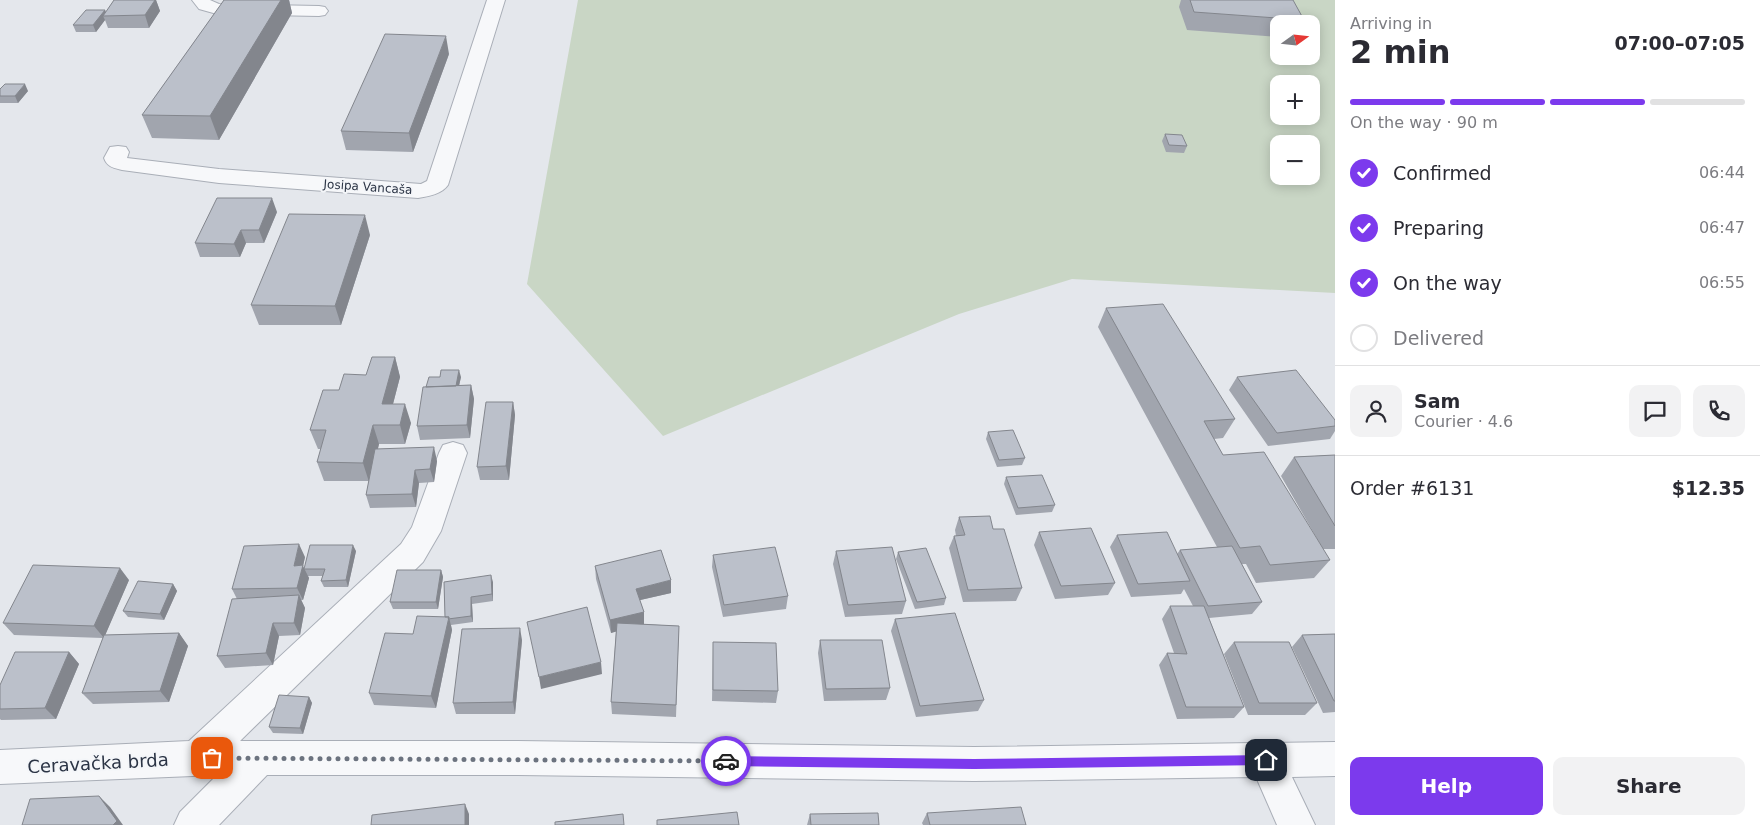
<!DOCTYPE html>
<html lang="en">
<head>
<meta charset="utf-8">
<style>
	body { margin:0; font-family:"DejaVu Sans",sans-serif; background:#f2f2f3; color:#2b2b33; height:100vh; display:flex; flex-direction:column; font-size:19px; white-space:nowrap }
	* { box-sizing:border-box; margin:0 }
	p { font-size:16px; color:#7c7c81 }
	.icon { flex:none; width:28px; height:28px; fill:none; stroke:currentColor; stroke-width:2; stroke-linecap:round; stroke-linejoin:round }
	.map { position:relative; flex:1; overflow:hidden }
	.side { display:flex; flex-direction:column; background:#fff; width:425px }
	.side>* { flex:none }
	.needle { width:32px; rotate:75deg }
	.fabs { position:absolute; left:1270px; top:15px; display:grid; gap:10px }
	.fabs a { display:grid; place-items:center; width:50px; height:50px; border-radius:10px; background:#fff; box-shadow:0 2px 12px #0003; font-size:25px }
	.pin { position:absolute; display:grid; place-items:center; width:42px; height:42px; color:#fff; margin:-21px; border-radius:10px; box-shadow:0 2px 8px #0006 }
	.courier { position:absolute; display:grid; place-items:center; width:50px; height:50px; margin:-25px; border:4px solid #7c3aed; border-radius:50%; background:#fff; color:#222; box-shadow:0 1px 6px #0007 }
	.summary em { font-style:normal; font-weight:800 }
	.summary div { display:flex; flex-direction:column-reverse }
	.summary { display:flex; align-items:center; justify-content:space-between; height:85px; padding:0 15px }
	h1 { font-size:32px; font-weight:800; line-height:38px }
	.bar { display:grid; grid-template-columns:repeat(4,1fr); gap:8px 5px; align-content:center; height:60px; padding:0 15px }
	.bar i { height:6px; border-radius:4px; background:#e1e1e2 }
	.bar .active { background:#7c3aed }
	.bar p { grid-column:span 4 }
	.line { display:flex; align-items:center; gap:12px; padding:0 15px; border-top:1px solid #e1e1e2 }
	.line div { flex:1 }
	.round { display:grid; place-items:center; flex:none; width:52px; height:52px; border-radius:10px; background:#f2f2f3 }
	ol { padding:0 15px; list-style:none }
	li { display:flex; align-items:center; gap:15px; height:55px }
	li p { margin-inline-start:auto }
	li .icon { padding:5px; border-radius:50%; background:#7c3aed; color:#fff; stroke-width:4 }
	li:last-child { color:#7c7c81 }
	li i { width:28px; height:28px; border:2px solid #e1e1e2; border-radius:50% }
	.action { display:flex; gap:10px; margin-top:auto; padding:10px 15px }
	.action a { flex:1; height:58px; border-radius:10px; background:#7c3aed; color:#fff; font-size:20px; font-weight:800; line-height:58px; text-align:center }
	.action a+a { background:#f2f2f3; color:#2b2b33 }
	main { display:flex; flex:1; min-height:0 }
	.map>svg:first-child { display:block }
</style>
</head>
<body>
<main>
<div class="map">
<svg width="1335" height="825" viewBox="0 0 1335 825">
	<rect width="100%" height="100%" fill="#e4e7ec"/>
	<path fill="#c9d6c5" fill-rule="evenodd" d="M 578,0 L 1335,0 L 1335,293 L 1072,279 L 959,314 L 663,436 L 527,284 ZM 1279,24 L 1311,24 L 1311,56 L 1279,56 ZM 1279,84 L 1311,84 L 1311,116 L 1279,116 ZM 1279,144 L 1311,144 L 1311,176 L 1279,176 Z"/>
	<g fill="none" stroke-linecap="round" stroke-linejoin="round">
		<g stroke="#a9aeb7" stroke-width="2">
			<path id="minor" d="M 192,0 L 210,0 L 219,4 L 319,6 L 325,7 L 328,11 L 325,15 L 319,16 L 217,14 L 199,9 Z
				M 487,0 L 505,0 L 448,185 C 442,194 429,196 418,198 L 219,183 L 122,170 C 114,168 107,167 104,158 L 110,147 L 118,146 L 126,147 L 129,152 L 127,158 L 219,169 L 421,184 L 427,181 Z
				M 453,442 L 463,445 L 467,453 L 441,531 L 423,562 L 240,741 L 518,741 L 974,747 L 1335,742 L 1335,776 L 1292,777 L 1315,825 L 1277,825 L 1256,777 L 974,781 L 518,775 L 267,775 L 219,825 L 174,825 L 180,812 L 217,775 L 0,784 L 0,750 L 189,741 L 401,544 L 412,527 L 439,453 L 443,445 Z"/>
		</g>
		<use href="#minor" fill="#f7f8fa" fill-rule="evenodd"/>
	</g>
	<path fill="#a1a5ae" d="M 114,0 L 156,0 L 160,11 L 149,28 L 108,28 L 105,20 L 96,32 L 76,32 L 73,25 L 105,10 L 106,12 Z
		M 224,0 L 289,0 L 292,13 L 219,140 L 152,138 L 142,115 Z
		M 1181,0 L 1293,0 L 1304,20 L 1302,24 L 1279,24 L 1279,37 L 1187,30 L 1179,7 Z
		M 449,54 L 413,152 L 346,150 L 341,131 Z
		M 0,89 L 28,91 L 18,103 L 0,103 Z
		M 1165,134 L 1187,146 L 1184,153 L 1166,152 L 1162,141 Z
		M 277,212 L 264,243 L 246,243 L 240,257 L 200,257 L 195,243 Z
		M 370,235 L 341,325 L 259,325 L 251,305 Z
		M 1106,308 L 1235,419 L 1223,438 L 1214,439 L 1223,455 L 1330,560 L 1314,578 L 1256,583 L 1246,564 L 1242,564 L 1262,602 L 1252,614 L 1209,618 L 1244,707 L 1234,718 L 1177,719 L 1159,665 L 1167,653 L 1174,653 L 1162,619 L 1170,606 L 1193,606 L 1184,589 L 1181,594 L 1131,597 L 1110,547 L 1117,535 L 1177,554 L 1180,550 L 1217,547 L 1098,327 Z
		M 395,357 L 400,377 L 393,404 L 411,423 L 405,444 L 379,444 L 378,449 L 437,461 L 434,482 L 419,483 L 416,507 L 370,508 L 366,495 L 369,481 L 324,481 L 317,462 L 321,449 L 318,449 L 310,430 L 339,390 L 366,375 Z
		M 440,377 L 461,377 L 459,386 L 471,385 L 474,399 L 470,438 L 420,440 L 417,426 L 426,387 Z
		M 1237,377 L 1335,420 L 1335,431 L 1330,439 L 1268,446 L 1229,390 Z
		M 513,402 L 515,415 L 509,480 L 480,480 L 477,467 Z
		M 988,432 L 1025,458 L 1022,465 L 997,467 L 986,439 Z
		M 1335,455 L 1335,549 L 1323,549 L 1281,476 L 1294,457 Z
		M 1006,477 L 1055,505 L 1052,512 L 1016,515 L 1004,484 Z
		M 959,517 L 993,529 L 1022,588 L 1016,601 L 963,602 L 949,548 L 954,536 L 956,536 L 955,530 Z
		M 1039,532 L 1115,583 L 1108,595 L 1055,599 L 1034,545 Z
		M 356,551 L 348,587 L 324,587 L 321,581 L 323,576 L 308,576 L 309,578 L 303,600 L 301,600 L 305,608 L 300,635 L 279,636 L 273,665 L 225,668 L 217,656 L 237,599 L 232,589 L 305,557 L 303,566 L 304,569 Z
		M 836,551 L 906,601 L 902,614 L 845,617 L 833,564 Z
		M 898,552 L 946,598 L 944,605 L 915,609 L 896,559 Z
		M 713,555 L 788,596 L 786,609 L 723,617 L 712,567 Z
		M 595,566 L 671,593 L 640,600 L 644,612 L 644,624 L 679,626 L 676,717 L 612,714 L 611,702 L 616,631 L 611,633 L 596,579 Z
		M 441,570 L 443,577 L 438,609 L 393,609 L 390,602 Z
		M 129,580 L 105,635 L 179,633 L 188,646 L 169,702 L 93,704 L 82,693 L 103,638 L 14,635 L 3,623 Z
		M 444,582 L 493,582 L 493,601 L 472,604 L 473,622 L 451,625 L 452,630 L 436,708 L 374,705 L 369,693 L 413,634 L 445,617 Z
		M 173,584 L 177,591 L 164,620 L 128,617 L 123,611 Z
		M 895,619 L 984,700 L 978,711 L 916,717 L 891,631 Z
		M 1335,634 L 1335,712 L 1323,713 L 1292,647 L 1302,635 Z
		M 522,640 L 515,714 L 456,714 L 453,703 Z
		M 820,640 L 890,688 L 886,700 L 824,701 L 818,653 Z
		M 713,642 L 778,691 L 776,703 L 712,701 Z
		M 1234,642 L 1317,703 L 1305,715 L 1248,715 L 1224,654 Z
		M 69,652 L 79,664 L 56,719 L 1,720 L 0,719 L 0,685 Z
		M 309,697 L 312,703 L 303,734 L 273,733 L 269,727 Z
		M 927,813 L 1026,825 L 923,825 L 922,823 Z
		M 810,814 L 879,825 L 807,825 Z"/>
	<path fill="#83868d" d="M 155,0 L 156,0 L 160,11 L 149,28 L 145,15 Z
		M 281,0 L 289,0 L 292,13 L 219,140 L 210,116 Z
		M 105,10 L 107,16 L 103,16 L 105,20 L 96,32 L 93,25 Z
		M 446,36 L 449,54 L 413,152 L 409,133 Z
		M 25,84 L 28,91 L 18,103 L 15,96 Z
		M 272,198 L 277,212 L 264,243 L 259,230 Z
		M 365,215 L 370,235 L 341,325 L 335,306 Z
		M 241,230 L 246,243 L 240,257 L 234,244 Z
		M 395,357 L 400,377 L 388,423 L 382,404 Z
		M 459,370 L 461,377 L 456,398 L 454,391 Z
		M 471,385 L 474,399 L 470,438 L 467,425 Z
		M 513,402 L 515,415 L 509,480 L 506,466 Z
		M 405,404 L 411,423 L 405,444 L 400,425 Z
		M 373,425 L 379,444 L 369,482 L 363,463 Z
		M 434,447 L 437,461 L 434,482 L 430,469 Z
		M 415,470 L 419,483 L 416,507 L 412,494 Z
		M 299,544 L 305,557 L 303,566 L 309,578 L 303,600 L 297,588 L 294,566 Z
		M 353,545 L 356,551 L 348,587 L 346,580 Z
		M 120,568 L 129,580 L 104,638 L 94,626 Z
		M 441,570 L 443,577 L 438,609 L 436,602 Z
		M 491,575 L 493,582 L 493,601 L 492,594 Z
		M 671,580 L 671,593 L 636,601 L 636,589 Z
		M 173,584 L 177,591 L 164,620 L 160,614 Z
		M 299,595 L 305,608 L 300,635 L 294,623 Z
		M 471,597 L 472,604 L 473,622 L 471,616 Z
		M 644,612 L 644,624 L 611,633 L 610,620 Z
		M 449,617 L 452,630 L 436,708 L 431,696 Z
		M 273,623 L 279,636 L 273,665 L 266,653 Z
		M 520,628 L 522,640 L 515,714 L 513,702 Z
		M 179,633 L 188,646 L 169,702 L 160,691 Z
		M 69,652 L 79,664 L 56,719 L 45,708 Z
		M 601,662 L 602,674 L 541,689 L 539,677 Z
		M 309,697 L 312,703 L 303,734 L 300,728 Z
		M 99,796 L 110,807 L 123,825 L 113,825 Z
		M 465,804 L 469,814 L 469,825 L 465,825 Z"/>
	<path fill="#bbc0ca" stroke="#83868d" d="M 114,0 L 155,0 L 145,15 L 103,16 Z
		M 224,0 L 281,0 L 210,116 L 142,115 Z
		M 1190,0 L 1293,0 L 1304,20 L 1194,12 Z
		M 86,10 L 105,10 L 93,25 L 73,25 Z
		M 385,34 L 446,36 L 409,133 L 341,131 Z
		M 5,84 L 25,84 L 15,96 L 0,96 L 0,89 Z
		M 1165,134 L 1182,135 L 1187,146 L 1169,145 Z
		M 217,198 L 272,198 L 259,230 L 241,230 L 234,244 L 195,243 Z
		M 289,214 L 365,215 L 335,306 L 251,305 Z
		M 1163,304 L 1235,419 L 1204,421 L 1223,455 L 1264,452 L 1330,560 L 1270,565 L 1260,546 L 1240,548 L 1106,308 Z
		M 372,357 L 395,357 L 382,404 L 405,404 L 400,425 L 373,425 L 363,463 L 317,462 L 326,430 L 310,430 L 323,390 L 339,390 L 344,374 L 366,375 Z
		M 441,370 L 459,370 L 456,386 L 426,387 L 429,377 L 440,377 Z
		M 1296,370 L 1335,420 L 1335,426 L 1277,433 L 1237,377 Z
		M 471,385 L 467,425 L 417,426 L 423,387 Z
		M 486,402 L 513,402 L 506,466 L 477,467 Z
		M 1013,430 L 1025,458 L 999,460 L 988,432 Z
		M 434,447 L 430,469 L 415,470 L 412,494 L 366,495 L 375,449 Z
		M 1335,455 L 1335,526 L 1294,457 Z
		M 1042,475 L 1055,505 L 1018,508 L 1006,477 Z
		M 990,516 L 993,529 L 1004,529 L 1022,588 L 968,590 L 954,536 L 965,535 L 959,517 Z
		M 1091,528 L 1115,583 L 1061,586 L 1039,532 Z
		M 1167,532 L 1190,581 L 1138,584 L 1117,535 Z
		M 299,544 L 294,566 L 303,565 L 297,588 L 232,589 L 244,546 Z
		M 310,545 L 353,545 L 346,580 L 321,581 L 325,569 L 304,569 Z
		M 1232,546 L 1262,602 L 1208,606 L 1180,550 Z
		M 775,547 L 788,596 L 724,605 L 713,555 Z
		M 892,547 L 906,601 L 848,605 L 836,551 Z
		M 926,548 L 946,598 L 917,602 L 898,552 Z
		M 661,550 L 671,580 L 636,589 L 644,612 L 610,620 L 595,566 Z
		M 33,565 L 120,568 L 94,626 L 3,623 Z
		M 397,570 L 441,570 L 436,602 L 390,602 Z
		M 491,575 L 492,594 L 471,597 L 471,616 L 448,619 L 449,617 L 445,617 L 444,582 Z
		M 138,581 L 173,584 L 160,614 L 123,611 Z
		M 299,595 L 294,623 L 273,623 L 266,653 L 217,656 L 232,599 Z
		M 1170,606 L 1204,606 L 1244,707 L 1186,707 L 1167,653 L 1187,654 Z
		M 587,607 L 601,662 L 539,677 L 527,622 Z
		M 955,613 L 984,700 L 920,706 L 895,619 Z
		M 417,616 L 449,617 L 431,696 L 369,693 L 385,633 L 413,634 Z
		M 617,623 L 679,626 L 676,705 L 611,702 Z
		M 520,628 L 513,702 L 453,703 L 462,629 Z
		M 179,633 L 160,691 L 82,693 L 104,635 Z
		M 1335,634 L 1335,701 L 1334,701 L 1302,635 Z
		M 820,640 L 882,640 L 890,688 L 826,689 Z
		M 713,642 L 776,643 L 778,691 L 713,690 Z
		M 1234,642 L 1289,642 L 1317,703 L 1259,703 Z
		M 15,652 L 69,652 L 45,708 L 0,709 L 0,685 Z
		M 279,695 L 309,697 L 300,728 L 269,727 Z
		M 99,796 L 117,821 L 113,825 L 22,825 L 30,799 Z
		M 465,804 L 465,825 L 371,825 L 372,815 Z
		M 1021,807 L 1026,825 L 930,825 L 927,813 Z
		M 737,812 L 739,825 L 657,825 L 657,820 Z
		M 878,813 L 879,825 L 811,825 L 810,814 Z
		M 623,814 L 624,825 L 555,825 L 555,822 Z"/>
	<path fill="#7c3aed" d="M 1266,755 L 1269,756 L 1271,760 L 1269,763 L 1266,765 L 974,769 L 726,766 L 723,764 L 721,761 L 723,757 L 726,756 L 974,759 Z"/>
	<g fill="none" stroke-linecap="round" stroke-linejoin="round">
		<path stroke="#6c737f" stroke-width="5" stroke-dasharray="0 9" d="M 212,758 L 726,761"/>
	</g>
	<g text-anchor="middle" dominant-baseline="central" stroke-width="4" stroke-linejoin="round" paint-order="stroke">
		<g font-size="12" fill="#2b3445" stroke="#f4f6f9">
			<text transform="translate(368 187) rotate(4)">Josipa Vancaša</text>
		</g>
		<g font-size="18" fill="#2b3445" stroke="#f4f6f9">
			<text transform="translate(98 763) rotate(-3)">Ceravačka brda</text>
		</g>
	</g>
</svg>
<div class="fabs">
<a><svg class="needle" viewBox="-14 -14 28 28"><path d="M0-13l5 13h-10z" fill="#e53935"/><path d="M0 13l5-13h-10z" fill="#7c7c81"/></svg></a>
<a>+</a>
<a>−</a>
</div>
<div class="pin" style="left:212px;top:758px;background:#ea580c"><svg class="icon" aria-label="bag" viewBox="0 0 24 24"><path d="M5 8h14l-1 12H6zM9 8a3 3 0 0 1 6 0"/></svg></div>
<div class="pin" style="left:1266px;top:760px;background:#1f2937"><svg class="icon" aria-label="home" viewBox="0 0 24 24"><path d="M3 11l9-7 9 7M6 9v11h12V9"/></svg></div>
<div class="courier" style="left:726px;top:761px"><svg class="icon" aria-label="car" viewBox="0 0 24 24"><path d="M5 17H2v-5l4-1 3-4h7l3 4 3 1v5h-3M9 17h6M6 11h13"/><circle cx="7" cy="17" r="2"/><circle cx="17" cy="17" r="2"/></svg></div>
</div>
<section class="side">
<div class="summary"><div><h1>2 min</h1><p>Arriving in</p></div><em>07:00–07:05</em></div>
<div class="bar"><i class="active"></i><i class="active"></i><i class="active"></i><i></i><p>On the way · 90 m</p></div>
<ol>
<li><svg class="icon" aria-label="check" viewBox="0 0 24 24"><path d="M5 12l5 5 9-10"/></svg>Confirmed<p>06:44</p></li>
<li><svg class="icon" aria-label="check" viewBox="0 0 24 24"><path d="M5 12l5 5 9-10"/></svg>Preparing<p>06:47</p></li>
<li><svg class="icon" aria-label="check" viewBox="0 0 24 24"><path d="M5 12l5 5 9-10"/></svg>On the way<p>06:55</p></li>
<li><i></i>Delivered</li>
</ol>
<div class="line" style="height:90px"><a class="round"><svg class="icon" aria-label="person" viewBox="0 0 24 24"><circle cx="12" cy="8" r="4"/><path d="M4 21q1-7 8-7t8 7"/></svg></a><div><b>Sam</b><p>Courier · 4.6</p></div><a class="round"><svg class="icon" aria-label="chat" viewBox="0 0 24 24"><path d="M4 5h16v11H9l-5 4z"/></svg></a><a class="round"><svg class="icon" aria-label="phone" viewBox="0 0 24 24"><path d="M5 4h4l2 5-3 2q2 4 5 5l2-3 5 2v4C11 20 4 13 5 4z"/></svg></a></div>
<div class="line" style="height:65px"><div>Order #6131</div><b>$12.35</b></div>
<div class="action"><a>Help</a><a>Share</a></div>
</section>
</main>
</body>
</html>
